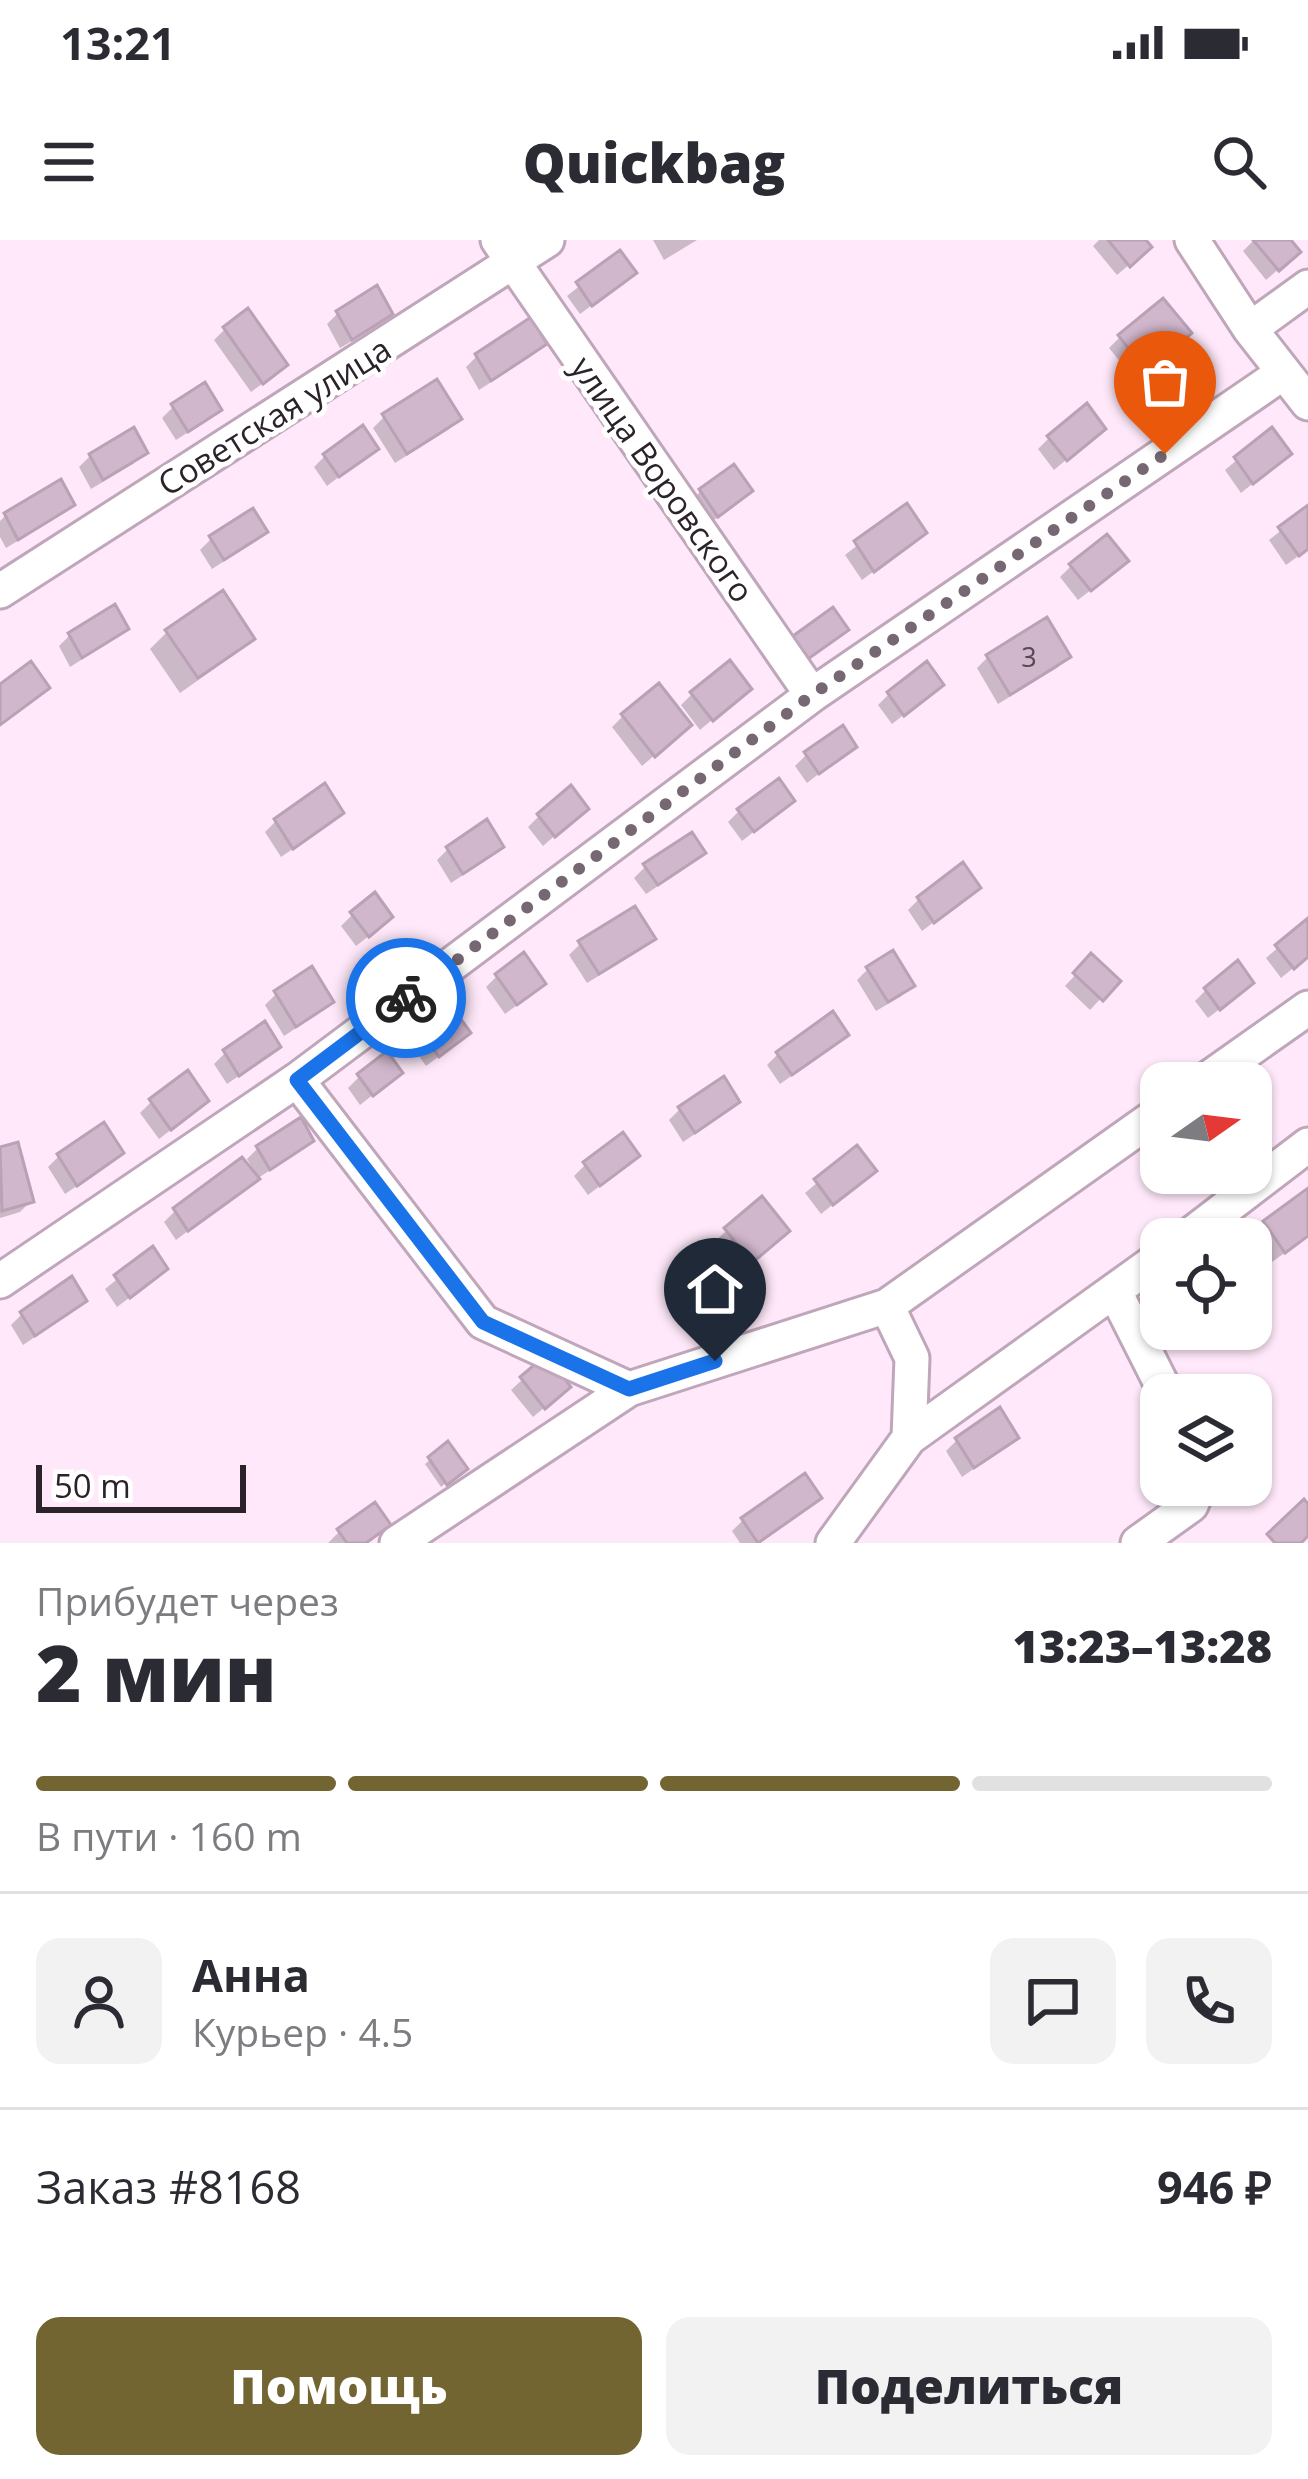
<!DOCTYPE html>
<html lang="ru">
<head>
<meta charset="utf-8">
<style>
	body { margin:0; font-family:"Open Sans",sans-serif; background:#f2f2f3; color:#2b2b33; height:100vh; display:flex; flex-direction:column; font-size:45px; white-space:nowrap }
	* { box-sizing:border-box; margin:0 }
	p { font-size:39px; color:#7c7c81 }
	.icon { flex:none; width:66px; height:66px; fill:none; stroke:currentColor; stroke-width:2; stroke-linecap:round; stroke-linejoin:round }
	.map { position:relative; height:1303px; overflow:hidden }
	.panel { display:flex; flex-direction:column; background:#fff; flex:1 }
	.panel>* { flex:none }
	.needle { width:78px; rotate:76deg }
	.controls { position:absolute; left:1140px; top:822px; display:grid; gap:24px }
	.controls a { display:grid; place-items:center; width:132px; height:132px; border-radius:24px; background:#fff; box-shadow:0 3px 9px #0004; font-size:60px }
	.scale { position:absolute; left:36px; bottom:30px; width:210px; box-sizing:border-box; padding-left:12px; border:6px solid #2c232a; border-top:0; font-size:33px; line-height:42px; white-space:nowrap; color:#2c232a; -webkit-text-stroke:9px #fff; paint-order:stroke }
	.pin { position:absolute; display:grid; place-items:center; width:102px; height:102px; color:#fff; margin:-123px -51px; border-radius:50% 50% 50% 0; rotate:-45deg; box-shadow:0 0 12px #0007 }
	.pin .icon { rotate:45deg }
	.courier { position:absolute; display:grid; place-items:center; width:120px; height:120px; margin:-60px; border:9px solid #1a73e8; border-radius:50%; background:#fff; color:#222; box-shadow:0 3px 15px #0007 }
	.overview em { font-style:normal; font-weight:800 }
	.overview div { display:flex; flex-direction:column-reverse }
	.overview { display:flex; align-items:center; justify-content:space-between; height:204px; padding:0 36px }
	h1 { font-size:78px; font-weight:800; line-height:90px }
	.bar { display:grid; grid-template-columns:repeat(4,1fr); gap:18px 12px; align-content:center; height:144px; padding:0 36px }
	.bar i { height:15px; border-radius:9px; background:#e1e1e2 }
	.bar .current { background:#726532 }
	.bar p { grid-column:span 4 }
	.line { display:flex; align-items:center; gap:30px; padding:0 36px; border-top:3px solid #e1e1e2 }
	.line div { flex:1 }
	.round { display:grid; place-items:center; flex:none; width:126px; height:126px; border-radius:24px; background:#f2f2f3 }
	.cta { display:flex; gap:24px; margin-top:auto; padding:24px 36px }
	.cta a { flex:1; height:138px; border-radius:24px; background:#726532; color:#fff; font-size:48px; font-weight:800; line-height:138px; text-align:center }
	.cta a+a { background:#f2f2f3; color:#2b2b33 }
	.status { display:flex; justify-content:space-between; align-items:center; height:84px; padding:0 60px; background:#fff; direction:ltr }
	.status svg { height:33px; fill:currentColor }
	header { display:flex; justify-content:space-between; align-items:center; height:156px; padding:0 36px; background:#fff; font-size:54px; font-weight:800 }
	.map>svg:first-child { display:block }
</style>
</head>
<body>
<div class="status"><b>13:21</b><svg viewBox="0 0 49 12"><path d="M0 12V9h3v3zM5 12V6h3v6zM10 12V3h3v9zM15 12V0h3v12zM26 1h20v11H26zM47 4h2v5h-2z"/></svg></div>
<header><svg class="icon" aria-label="menu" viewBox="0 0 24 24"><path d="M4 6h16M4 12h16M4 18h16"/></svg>Quickbag<svg class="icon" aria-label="search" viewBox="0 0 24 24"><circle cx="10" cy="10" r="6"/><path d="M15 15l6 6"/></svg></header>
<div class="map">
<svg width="1308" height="1303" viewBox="0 0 1308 1303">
	<rect width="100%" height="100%" fill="#fee8f9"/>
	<path fill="#0003" d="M 653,0 L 697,0 L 664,20 Z
		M 1099,0 L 1143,0 L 1137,18 L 1117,35 L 1093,6 Z
		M 1254,0 L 1287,0 L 1286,23 L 1266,40 L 1243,11 Z
		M 620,14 L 622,43 L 580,74 L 567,56 Z
		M 338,73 L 390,74 L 379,85 L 340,108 L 327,84 Z
		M 225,89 L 273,136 L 251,152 L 214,100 Z
		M 1120,97 L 1177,104 L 1134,139 L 1109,108 Z
		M 544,104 L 533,115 L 479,150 L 466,127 L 477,116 Z
		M 173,167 L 218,169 L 207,180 L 176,200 L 162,178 Z
		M 384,177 L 459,179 L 448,190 L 395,223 L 373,188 Z
		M 1271,191 L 1277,224 L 1241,253 L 1225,230 Z
		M 1049,198 L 1091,199 L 1054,230 L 1038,209 Z
		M 375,209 L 327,246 L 314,227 L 325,216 Z
		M 144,213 L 133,224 L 91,249 L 79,227 L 90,216 Z
		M 701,251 L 738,262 L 706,286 L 690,262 Z
		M 72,264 L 60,275 L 6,308 L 0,297 L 0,281 L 5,276 Z
		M 906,267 L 912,303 L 862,340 L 845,315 Z
		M 1308,269 L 1308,309 L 1286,325 L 1269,300 Z
		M 264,291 L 254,302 L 212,329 L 200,310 L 211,299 Z
		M 1071,326 L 1114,332 L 1078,360 L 1060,337 Z
		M 125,388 L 114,399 L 70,427 L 59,406 L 70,395 Z
		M 167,392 L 251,398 L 234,415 L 180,453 L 150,409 Z
		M 988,417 L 1068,417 L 1057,428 L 998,464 L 977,428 Z
		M 692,454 L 737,459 L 700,490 L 681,465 Z
		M 889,454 L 929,455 L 892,484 L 878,465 Z
		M 623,476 L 677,496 L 642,526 L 612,487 Z
		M 853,507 L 807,543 L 795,526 L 806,515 Z
		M 739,571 L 780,571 L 742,601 L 728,582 Z
		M 340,573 L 329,584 L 281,617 L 265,592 L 276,581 Z
		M 539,576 L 574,579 L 543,606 L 528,587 Z
		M 500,607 L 489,618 L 451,643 L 437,620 L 448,609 Z
		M 702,613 L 691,624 L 646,654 L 634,638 L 645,627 Z
		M 966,658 L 922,691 L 908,670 L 919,659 Z
		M 352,675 L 379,688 L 356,706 L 341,686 Z
		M 1308,682 L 1308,716 L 1281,738 L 1266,718 Z
		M 652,699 L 641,710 L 587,743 L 569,715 L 580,704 Z
		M 1092,717 L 1117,741 L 1090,770 L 1065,746 Z
		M 868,729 L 911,746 L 900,757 L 876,771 L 857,740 Z
		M 497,736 L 531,755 L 505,774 L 486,747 Z
		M 1206,750 L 1239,754 L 1208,778 L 1195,761 Z
		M 276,754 L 330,762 L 319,773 L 284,796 L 265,765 Z
		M 420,791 L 456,804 L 426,826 L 409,802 Z
		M 845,795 L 834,806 L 780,844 L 767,825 L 778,814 Z
		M 225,813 L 266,817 L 227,844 L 214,824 Z
		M 359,837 L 388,843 L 360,865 L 348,848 Z
		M 151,862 L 194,872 L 159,899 L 140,873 Z
		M 737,862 L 726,873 L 683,902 L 669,880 L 680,869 Z
		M 310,901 L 299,912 L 258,938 L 176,1000 L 164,982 L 175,971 L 254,931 L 247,919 L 258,908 Z
		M 16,906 L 31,961 L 20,972 L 0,978 L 0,910 Z
		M 857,909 L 862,941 L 821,974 L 805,953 Z
		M 120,913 L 109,924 L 65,954 L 48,927 L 59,916 Z
		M 585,925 L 626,926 L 588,955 L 574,936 Z
		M 1308,952 L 1308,996 L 1272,1022 L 1254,994 Z
		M 761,960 L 775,1002 L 739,1032 L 715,1001 Z
		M 152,1011 L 153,1040 L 117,1067 L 105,1049 Z
		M 84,1061 L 72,1072 L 23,1105 L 11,1085 L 22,1074 Z
		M 545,1119 L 556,1158 L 533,1177 L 511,1150 Z
		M 1015,1197 L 1004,1208 L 962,1237 L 946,1211 L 957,1200 Z
		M 447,1206 L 464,1228 L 441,1247 L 425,1224 Z
		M 818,1258 L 760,1303 L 740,1303 L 732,1291 L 743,1280 Z
		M 339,1292 L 376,1296 L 366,1303 L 328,1303 Z"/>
	<path fill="#d1b7cc" stroke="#baa1b5" stroke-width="3" d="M 1108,0 L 1146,0 L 1152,7 L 1130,27 Z
		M 1253,0 L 1291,0 L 1301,12 L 1279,31 Z
		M 620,10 L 637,33 L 592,66 L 576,42 Z
		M 377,45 L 393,74 L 352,100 L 336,71 Z
		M 1163,58 L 1192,93 L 1146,131 L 1118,95 Z
		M 248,68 L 288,125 L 263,144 L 223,87 Z
		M 531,77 L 547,104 L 491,141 L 475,114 Z
		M 437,139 L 462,179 L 407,214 L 382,174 Z
		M 205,142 L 222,170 L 188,192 L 171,164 Z
		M 1087,163 L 1106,189 L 1067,221 L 1047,196 Z
		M 363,185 L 379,209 L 339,237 L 323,214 Z
		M 134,187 L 148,213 L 103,240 L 89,214 Z
		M 1272,187 L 1292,214 L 1253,244 L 1234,217 Z
		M 734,224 L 753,251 L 718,277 L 699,249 Z
		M 61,239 L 75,265 L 18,300 L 4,273 Z
		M 907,263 L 927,293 L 874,332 L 854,301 Z
		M 1308,265 L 1308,309 L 1299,316 L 1278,287 Z
		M 253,268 L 268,292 L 224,320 L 209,296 Z
		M 1107,294 L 1129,321 L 1091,351 L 1069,324 Z
		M 223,350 L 255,399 L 198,438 L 165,390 Z
		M 115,364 L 129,389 L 82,418 L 68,393 Z
		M 833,367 L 849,390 L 808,419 L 793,396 Z
		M 1047,377 L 1071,417 L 1010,455 L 986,415 Z
		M 730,420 L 752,449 L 713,481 L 690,452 Z
		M 31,421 L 50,448 L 0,485 L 0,444 Z
		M 927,421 L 944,445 L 904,476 L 887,452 Z
		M 659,443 L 692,485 L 655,517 L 621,474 Z
		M 843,485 L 857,507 L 819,534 L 804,512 Z
		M 779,538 L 795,561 L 754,592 L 737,569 Z
		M 325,543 L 344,573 L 293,609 L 274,579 Z
		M 571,545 L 589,569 L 555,597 L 537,574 Z
		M 487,579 L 504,607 L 463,634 L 446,607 Z
		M 692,592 L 706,613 L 658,645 L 643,624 Z
		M 963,622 L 981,648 L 934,683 L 917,657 Z
		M 375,652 L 393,677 L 369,697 L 350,672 Z
		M 635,666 L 656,699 L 599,734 L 578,701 Z
		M 1308,678 L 1308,717 L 1294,729 L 1275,705 Z
		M 893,710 L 915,746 L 888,762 L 866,727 Z
		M 524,712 L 546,744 L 517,765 L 495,734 Z
		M 1091,713 L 1121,741 L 1103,761 L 1073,733 Z
		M 1238,720 L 1254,743 L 1220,770 L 1204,748 Z
		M 312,726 L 334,762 L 296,787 L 274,751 Z
		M 450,764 L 471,793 L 439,817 L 418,788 Z
		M 833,771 L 849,795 L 792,835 L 776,812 Z
		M 265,781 L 281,807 L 239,836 L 223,810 Z
		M 387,811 L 403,833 L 373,856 L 357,834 Z
		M 188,830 L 209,861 L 171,890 L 149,859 Z
		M 724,836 L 740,862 L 695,893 L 678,867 Z
		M 301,877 L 314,901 L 270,930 L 256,906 Z
		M 104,882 L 124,913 L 77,946 L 57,914 Z
		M 623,892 L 640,916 L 600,946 L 583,922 Z
		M 18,902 L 34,962 L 2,971 L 0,907 Z
		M 857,905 L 877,931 L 833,965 L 814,939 Z
		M 242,917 L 260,939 L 188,991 L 173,968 Z
		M 1308,948 L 1308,996 L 1285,1013 L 1263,981 Z
		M 762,956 L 790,991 L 752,1023 L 724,988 Z
		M 153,1006 L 168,1029 L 130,1058 L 114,1035 Z
		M 72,1036 L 87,1061 L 35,1096 L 20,1072 Z
		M 546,1115 L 571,1147 L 545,1169 L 520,1137 Z
		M 1000,1167 L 1019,1198 L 974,1228 L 955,1198 Z
		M 448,1201 L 468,1229 L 447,1245 L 428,1217 Z
		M 805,1233 L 822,1258 L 758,1303 L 741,1278 Z
		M 1304,1259 L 1308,1264 L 1308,1296 L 1301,1303 L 1275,1303 L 1267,1294 Z
		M 375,1262 L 391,1285 L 366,1303 L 347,1303 L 337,1289 Z"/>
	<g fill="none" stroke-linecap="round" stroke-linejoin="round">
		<g stroke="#bfa6ba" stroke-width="39">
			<path id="minor" d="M 498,0 L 812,455
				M 1192,0 L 1250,89 L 1308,163
				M 1250,89 L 1308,47
				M 0,351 L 547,0
				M 297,840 L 483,1082 L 629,1149
				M 1202,843 L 1308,768
				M 1185,999 L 1308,905
				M 0,1041 L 297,840 L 812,455 L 1283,133
				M 1115,1052 L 1167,1155
				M 909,1198 L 1161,1017
				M 397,1303 L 629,1149 L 887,1066 L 1161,872
				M 833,1303 L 909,1198 L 912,1118 L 887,1066
				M 1138,1303 L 1191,1265 L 1199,1245"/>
		</g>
		<use href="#minor" stroke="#fff" stroke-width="33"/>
	</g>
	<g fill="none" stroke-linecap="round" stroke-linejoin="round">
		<path stroke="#766872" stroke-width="12" stroke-dasharray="0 21.6" d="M 406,758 L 812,455 L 1165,214"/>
		<path stroke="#1a73e8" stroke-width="15" d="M 406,758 L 297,840 L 483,1082 L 629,1149 L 715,1121"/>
	</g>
	<g text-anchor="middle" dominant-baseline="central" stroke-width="10" stroke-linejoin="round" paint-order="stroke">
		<g font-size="27" fill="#554852">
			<text x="1029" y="416">3</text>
		</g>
		<g font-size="33" fill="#2c232a" stroke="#fff">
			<text transform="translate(274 176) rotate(-32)">Советская улица</text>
			<text transform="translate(663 239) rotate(55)">улица Воровского</text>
		</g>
	</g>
</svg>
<div class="controls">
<a><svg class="needle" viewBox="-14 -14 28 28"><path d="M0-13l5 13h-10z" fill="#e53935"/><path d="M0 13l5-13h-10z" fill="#7c7c81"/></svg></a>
<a><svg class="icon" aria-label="locate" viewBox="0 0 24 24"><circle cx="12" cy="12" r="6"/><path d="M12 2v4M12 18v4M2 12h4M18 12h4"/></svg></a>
<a><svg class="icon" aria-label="layers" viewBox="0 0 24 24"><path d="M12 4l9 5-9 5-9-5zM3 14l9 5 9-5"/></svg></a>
</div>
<div class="scale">50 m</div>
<div class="pin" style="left:1165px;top:214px;background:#ea580c"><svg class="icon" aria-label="bag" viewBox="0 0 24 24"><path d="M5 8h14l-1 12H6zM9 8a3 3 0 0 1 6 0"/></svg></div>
<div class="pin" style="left:715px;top:1121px;background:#1f2937"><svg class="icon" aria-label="home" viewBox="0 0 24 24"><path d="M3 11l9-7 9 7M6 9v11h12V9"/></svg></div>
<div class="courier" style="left:406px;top:758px"><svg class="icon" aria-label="bike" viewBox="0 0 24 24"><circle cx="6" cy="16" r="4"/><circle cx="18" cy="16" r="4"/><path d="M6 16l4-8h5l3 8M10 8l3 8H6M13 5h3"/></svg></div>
</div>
<section class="panel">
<div class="overview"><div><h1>2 мин</h1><p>Прибудет через</p></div><em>13:23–13:28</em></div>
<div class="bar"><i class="current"></i><i class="current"></i><i class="current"></i><i></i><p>В пути · 160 m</p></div>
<div class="line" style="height:216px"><a class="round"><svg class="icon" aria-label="person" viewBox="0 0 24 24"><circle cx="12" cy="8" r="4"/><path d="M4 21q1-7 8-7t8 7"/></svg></a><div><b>Анна</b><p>Курьер · 4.5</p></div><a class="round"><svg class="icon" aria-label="chat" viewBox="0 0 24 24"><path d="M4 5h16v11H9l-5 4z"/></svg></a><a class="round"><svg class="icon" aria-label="phone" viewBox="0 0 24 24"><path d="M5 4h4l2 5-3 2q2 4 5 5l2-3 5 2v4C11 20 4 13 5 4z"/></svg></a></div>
<div class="line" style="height:156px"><div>Заказ #8168</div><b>946 ₽</b></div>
<div class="cta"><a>Помощь</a><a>Поделиться</a></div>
</section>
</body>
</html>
